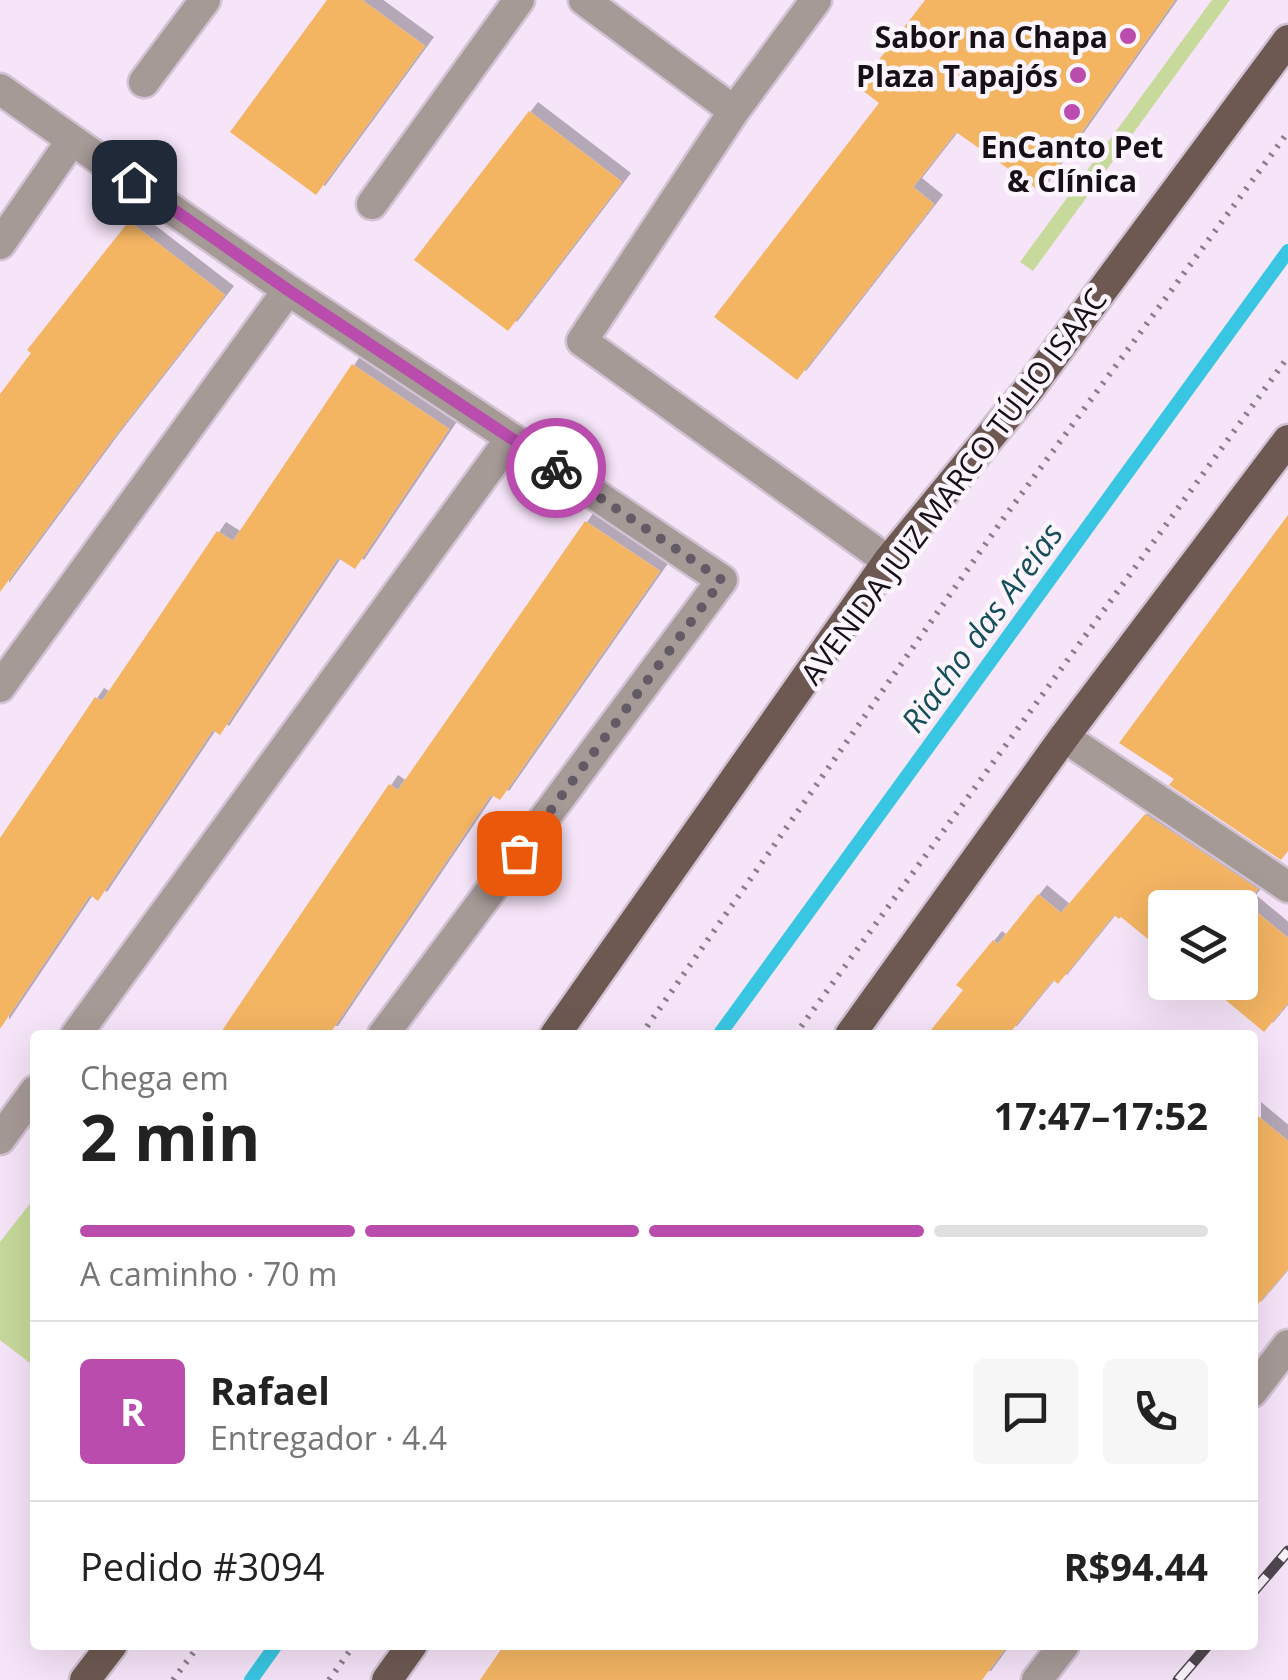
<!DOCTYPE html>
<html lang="pt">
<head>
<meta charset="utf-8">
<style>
	body { margin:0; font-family:"Open Sans",sans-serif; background:#f6f6f6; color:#222; height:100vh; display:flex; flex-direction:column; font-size:38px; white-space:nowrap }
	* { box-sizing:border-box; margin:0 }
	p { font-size:32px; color:#767676 }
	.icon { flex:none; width:55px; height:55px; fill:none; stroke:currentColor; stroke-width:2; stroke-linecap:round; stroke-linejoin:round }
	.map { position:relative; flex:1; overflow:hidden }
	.drawer { position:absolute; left:30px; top:1030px; width:1228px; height:620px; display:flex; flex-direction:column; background:#fff; border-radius:10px; box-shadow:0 10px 40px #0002 }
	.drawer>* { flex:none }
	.controls { position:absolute; left:1148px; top:890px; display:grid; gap:20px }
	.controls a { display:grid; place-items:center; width:110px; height:110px; border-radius:10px; background:#fff; box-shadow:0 10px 40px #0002; font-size:50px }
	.pin { position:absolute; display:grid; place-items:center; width:85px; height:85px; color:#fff; margin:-42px; border-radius:20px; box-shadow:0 5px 15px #0006 }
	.courier { position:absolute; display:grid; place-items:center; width:100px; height:100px; margin:-50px; border:8px solid #b94cac; border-radius:50%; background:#fff; color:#222; box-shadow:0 2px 12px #0007 }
	.summary em { font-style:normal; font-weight:700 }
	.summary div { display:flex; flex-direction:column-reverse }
	.summary { display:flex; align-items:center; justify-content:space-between; height:170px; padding:0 50px }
	h1 { font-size:65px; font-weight:700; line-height:75px }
	.bar { display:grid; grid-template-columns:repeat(4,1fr); gap:15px 10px; align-content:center; height:120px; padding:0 50px }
	.bar i { height:12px; border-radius:8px; background:#e0e0e0 }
	.bar .selected { background:#b94cac }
	.bar p { grid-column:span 4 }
	.line { display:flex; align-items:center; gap:25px; padding:0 50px; border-top:2px solid #e0e0e0 }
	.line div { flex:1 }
	.round { display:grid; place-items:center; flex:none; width:105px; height:105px; border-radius:10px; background:#f6f6f6 }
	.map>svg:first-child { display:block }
</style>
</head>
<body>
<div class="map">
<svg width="1288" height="1680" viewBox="0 0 1288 1680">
	<defs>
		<filter id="shadow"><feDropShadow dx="9" dy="-9" stdDeviation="0" flood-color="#0004"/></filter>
	</defs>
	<rect width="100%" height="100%" fill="#f6e4f8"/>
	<path fill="#c7d99b" d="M 1212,0 L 1230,0 L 1033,271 L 1020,262 Z
		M 35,1197 L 35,1367 L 0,1340 L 0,1242 Z"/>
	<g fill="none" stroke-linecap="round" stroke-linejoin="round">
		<path stroke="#38c6e2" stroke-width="14" d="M 719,1035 L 1288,251
			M 251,1680 L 276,1645"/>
	</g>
	<path fill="#f4b564" filter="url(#shadow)" d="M 327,0 L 362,0 L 425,46 L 316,195 L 230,132 Z
		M 925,0 L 1175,0 L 1040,191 L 956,132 L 913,187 L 934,204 L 797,380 L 714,317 L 879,103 L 858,87 Z
		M 529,111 L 622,182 L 508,331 L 414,260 Z
		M 129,221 L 225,295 L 109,444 L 0,592 L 0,394 L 31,353 L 27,350 Z
		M 352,364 L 449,429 L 355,569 L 338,558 L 220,735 L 213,730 L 98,901 L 90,895 L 0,1029 L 0,838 L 95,697 L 102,701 L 217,531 L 233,541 Z
		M 1288,515 L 1288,851 L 1281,860 L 1169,785 L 1174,779 L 1119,743 Z
		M 585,521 L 660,571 L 500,800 L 491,795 L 329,1035 L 219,1035 L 389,784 L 398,790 Z
		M 1145,814 L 1258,889 L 1247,904 L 1288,938 L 1288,1003 L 1264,1032 L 1204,982 L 1240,982 L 1240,908 L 1165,908 L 1165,953 L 1121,917 L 1119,919 L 1114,915 L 1058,984 L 1053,980 L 1008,1035 L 927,1035 L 963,990 L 956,985 L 993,940 L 998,944 L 1038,894 L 1061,913 Z
		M 1252,1111 L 1288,1141 L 1288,1269 L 1252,1311 Z
		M 504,1645 L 1008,1645 L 982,1680 L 480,1680 Z"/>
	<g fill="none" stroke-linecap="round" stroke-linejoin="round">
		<g stroke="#d2c2d4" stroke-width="35">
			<path id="minor" d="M 584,0 L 734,111
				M 816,0 L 734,111 L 582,341 L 888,561
				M 144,82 L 205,0
				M 0,89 L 72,140 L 0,244
				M 372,204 L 519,0
				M 288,290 L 511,438
				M 0,687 L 288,290 L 72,140
				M 1064,737 L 1288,887
				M 76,1035 L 511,438 L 722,580 L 383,1035
				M 0,1139 L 35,1091
				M 1252,1392 L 1288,1345
				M 1037,1680 L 1064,1645"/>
		</g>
		<g stroke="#d2c2d4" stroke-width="35">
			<path id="major" d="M 555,1035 L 888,561 L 1029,389 L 1288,40
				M 850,1035 L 1064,737 L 1288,440
				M 85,1680 L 112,1645
				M 387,1680 L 412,1645"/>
		</g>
		<path stroke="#8a7e8b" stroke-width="6" stroke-dasharray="2.5 8" stroke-linecap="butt" d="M 641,1035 L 1003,519 L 1288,132
			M 795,1035 L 1288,357
			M 173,1680 L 199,1645
			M 329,1680 L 354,1645"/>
		<use href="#minor" stroke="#a69a97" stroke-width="30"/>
		<use href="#major" stroke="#6d5952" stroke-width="30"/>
		<g stroke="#4f4650" stroke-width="11">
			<path id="rail" d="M 1252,1593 L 1288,1551
				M 1178,1680 L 1208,1645"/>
		</g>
		<use href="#rail" stroke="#fcf5fd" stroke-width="8" stroke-dasharray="22" stroke-linecap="butt"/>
	</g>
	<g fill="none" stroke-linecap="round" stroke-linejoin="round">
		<path stroke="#645a65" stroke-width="10" stroke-dasharray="0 18" d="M 519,853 L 722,580 L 556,468"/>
		<path stroke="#b94cac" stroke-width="12" d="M 134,182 L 288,290 L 556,468"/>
	</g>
	<g fill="#b94cac" stroke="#fcf5fd" stroke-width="4">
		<circle cx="1128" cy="36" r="10"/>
		<circle cx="1078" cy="75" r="10"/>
		<circle cx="1072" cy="112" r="10"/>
	</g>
	<g text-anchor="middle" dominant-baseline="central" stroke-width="9" stroke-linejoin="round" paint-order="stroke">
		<g font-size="30" font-weight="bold" fill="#161016" stroke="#fcf5fd" text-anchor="end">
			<text x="1108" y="36">Sabor na Chapa</text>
			<text x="1058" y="75">Plaza Tapajós</text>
			<text x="1072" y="146" text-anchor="middle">EnCanto Pet<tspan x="1072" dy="34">&amp; Clínica</tspan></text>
		</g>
		<g font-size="30" fill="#161016" stroke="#fcf5fd">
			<text transform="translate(953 486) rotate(-53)">AVENIDA JUIZ MARCO TÚLIO ISAAC</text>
		</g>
		<g font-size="32" font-style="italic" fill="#134e5a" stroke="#fcf5fd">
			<text transform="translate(981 627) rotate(-54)">Riacho das Areias</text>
		</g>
	</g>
</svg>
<div class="controls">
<a><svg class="icon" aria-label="layers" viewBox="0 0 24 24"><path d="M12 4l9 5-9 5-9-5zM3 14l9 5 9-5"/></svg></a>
</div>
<div class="pin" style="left:519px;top:853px;background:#ea580c"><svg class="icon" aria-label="bag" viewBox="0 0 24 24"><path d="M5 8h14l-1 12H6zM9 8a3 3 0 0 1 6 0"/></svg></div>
<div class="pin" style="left:134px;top:182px;background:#1f2937"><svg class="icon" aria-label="home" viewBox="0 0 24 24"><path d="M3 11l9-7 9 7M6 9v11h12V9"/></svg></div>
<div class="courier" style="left:556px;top:468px"><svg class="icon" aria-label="bike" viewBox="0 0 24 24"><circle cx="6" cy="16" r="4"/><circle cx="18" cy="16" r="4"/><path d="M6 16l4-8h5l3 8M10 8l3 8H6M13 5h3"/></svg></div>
<section class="drawer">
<div class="summary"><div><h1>2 min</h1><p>Chega em</p></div><em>17:47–17:52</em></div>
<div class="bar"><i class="selected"></i><i class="selected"></i><i class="selected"></i><i></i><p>A caminho · 70 m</p></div>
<div class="line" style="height:180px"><b class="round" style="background:#b94cac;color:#fff">R</b><div><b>Rafael</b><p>Entregador · 4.4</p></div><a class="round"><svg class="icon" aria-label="chat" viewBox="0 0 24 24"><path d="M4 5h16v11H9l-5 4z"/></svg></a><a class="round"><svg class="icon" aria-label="phone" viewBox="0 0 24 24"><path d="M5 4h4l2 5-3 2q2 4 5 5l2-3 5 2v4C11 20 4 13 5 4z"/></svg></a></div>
<div class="line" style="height:130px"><div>Pedido #3094</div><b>R$94.44</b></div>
</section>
</div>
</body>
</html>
